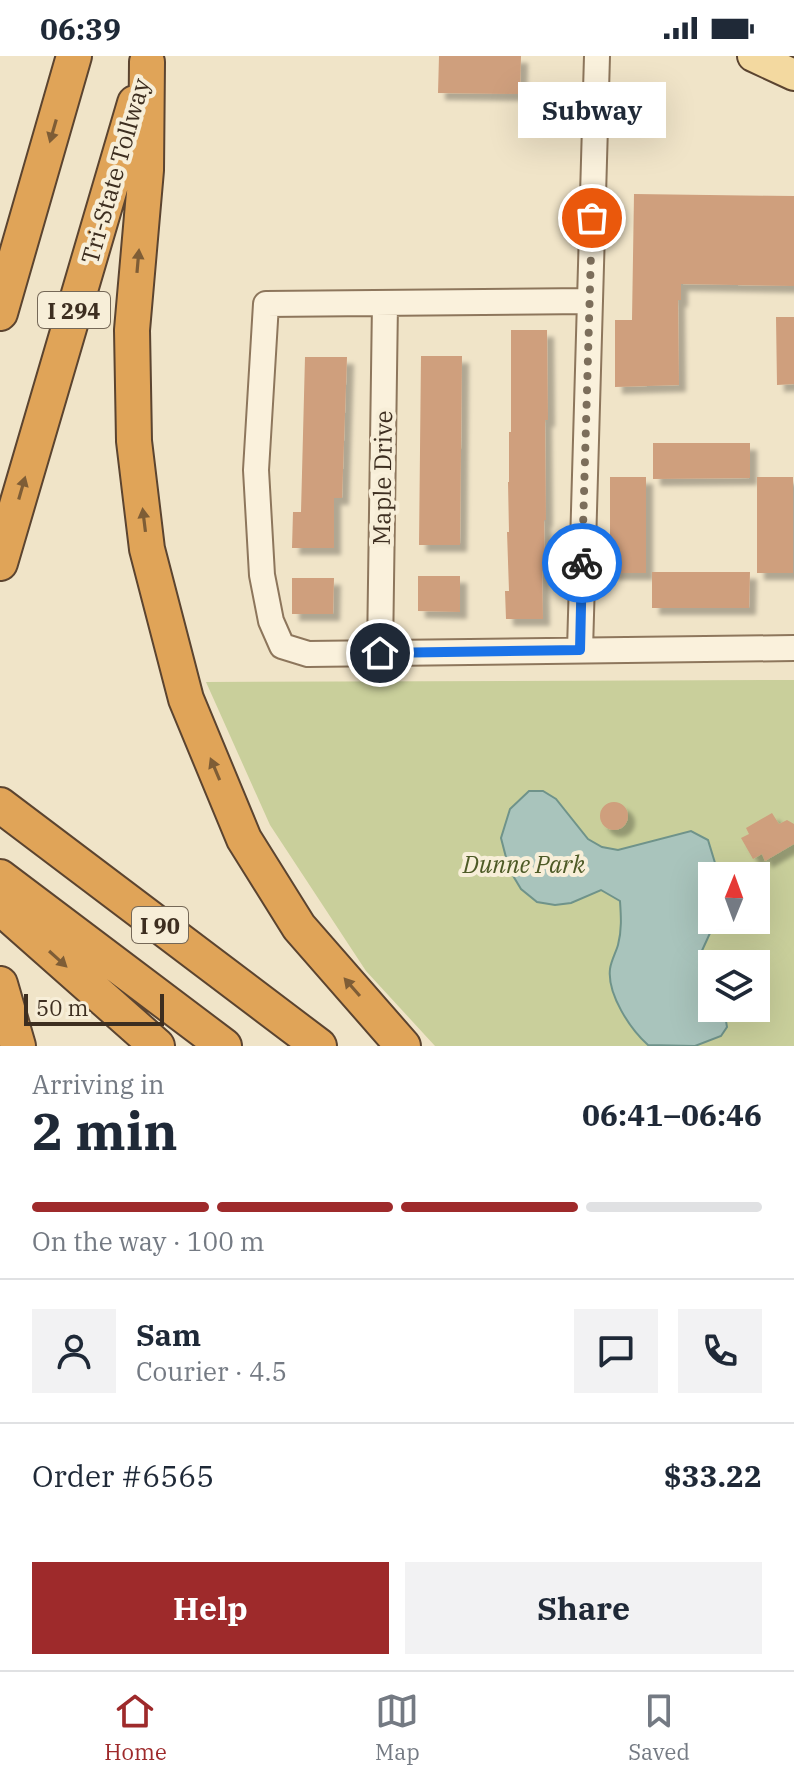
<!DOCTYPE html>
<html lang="en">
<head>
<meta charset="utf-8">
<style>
	body { margin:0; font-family:"IBM Plex Serif",serif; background:#f2f2f3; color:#1f2937; height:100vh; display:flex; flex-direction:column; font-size:30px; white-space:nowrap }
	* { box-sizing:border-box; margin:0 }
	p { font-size:26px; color:#747a83 }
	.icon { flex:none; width:44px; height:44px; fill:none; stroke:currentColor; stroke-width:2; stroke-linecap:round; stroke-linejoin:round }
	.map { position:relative; height:990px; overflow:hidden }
	.panel { display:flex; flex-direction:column; background:#fff; flex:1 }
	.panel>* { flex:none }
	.needle { width:52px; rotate:1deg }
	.fabs { position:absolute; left:698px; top:806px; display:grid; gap:16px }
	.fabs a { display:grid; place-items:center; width:72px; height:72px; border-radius:0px; background:#fff; box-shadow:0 8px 32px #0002; font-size:40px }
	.scale { position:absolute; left:24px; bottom:20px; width:140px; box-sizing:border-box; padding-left:8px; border:4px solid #3d2e20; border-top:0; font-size:22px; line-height:28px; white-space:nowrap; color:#3d2e20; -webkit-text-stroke:6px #f7eed8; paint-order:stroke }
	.pin { position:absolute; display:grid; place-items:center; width:68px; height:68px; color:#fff; margin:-34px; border:4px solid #fff; border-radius:50%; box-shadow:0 2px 8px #0007 }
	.courier { position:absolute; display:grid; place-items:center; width:80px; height:80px; margin:-40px; border:6px solid #1a73e8; border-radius:50%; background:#fff; color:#222; box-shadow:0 2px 10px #0007 }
	.bubble { position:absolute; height:56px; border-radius:0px; background:#fff; box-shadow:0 8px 32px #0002; font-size:26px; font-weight:800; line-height:56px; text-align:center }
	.summary em { font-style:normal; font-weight:800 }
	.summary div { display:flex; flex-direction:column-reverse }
	.summary { display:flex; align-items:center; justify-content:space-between; height:136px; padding:0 32px }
	h1 { font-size:52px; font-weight:800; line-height:60px }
	.bar { display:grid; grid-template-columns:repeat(4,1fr); gap:12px 8px; align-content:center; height:96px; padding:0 32px }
	.bar i { height:10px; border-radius:6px; background:#e0e1e3 }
	.bar .selected { background:#9e2a2b }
	.bar p { grid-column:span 4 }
	.line { display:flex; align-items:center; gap:20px; padding:0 32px; border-top:2px solid #e0e1e3 }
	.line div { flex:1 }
	.round { display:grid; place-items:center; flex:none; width:84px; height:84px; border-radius:0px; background:#f2f2f3 }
	.primary-button { display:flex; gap:16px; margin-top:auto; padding:16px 32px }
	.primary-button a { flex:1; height:92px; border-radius:0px; background:#9e2a2b; color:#fff; font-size:32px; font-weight:800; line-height:92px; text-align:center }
	.primary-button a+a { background:#f2f2f3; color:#1f2937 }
	.status { display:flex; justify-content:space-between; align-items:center; height:56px; padding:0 40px; background:#fff; direction:ltr }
	.status svg { height:22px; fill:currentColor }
	.menu { display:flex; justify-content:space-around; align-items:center; height:112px; border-top:2px solid #e0e1e3; background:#fff; font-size:22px; color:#747a83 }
	.menu a { display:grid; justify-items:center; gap:4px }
	.menu .selected { color:#9e2a2b }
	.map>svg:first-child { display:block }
</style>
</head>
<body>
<div class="status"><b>06:39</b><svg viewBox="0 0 49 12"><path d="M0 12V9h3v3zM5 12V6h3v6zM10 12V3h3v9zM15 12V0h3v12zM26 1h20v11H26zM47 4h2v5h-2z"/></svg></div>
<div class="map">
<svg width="794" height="990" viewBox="0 0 794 990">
	<defs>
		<filter id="shadow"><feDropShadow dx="7" dy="7" stdDeviation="2" flood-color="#0004"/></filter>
	</defs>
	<rect width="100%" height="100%" fill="#f0e4c8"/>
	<path fill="#c9cf9b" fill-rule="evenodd" d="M 794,624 L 794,990 L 435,990 L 366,915 L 270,769 L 206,626 ZM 712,820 L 756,820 L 756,864 L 712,864 ZM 712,908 L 756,908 L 756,952 L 712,952 Z"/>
	<path fill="#a9c4bc" stroke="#6f938a" stroke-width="2" d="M 529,735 L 543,735 L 556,743 L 588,783 L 602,791 L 618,794 L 691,775 L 708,784 L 719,820 L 712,820 L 712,864 L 716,864 L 700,899 L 702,917 L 707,933 L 712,939 L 712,952 L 724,953 L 727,971 L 721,980 L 695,990 L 648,989 C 630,973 607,938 610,913 C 611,905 616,896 618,889 C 622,874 621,860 620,845 L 601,834 L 571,847 L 555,849 L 537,846 L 521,833 L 509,813 L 501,782 L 510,753 Z"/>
	<path fill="#cf9f7d" filter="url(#shadow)" d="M 439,0 L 521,0 L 520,38 L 438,37 Z
		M 634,138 L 794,140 L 794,230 L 681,228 L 681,244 L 678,244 L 679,329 L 615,331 L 615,264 L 632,264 Z
		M 776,261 L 794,261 L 794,328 L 777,329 Z
		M 511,274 L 547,274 L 548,364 L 545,364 L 546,464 L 544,464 L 545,514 L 542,514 L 543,563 L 506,563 L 505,535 L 509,535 L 507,476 L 509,476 L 508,426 L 509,426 L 509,376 L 511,376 Z
		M 421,300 L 462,300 L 460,489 L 419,489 Z
		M 305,301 L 347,301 L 342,442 L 334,442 L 334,492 L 292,492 L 293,456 L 301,456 Z
		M 653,387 L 750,387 L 750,422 L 653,423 Z
		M 610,421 L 646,421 L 646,517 L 610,517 Z
		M 757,421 L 793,421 L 793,517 L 757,517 Z
		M 652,516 L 750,516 L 749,552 L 652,552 Z
		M 418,520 L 460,520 L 460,556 L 418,555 Z
		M 292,522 L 334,522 L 333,558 L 292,558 Z
		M600 760a14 14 0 1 1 28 0a14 14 0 1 1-28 0Z
		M 772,757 L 779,768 L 787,764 L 794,768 L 794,788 L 765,805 L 762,798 L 753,803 L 741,782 L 749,778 L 746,772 Z"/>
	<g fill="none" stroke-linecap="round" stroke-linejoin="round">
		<g stroke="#8d765c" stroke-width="28">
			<path id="minor" d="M 590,245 L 266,248 L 256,414 L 262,519 L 271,565 L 282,590 L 308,598 L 794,592
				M 580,594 L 597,0
				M 380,597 L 385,247"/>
		</g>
		<g stroke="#5b4430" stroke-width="34">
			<path id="major" d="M 753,0 L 794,19"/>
		</g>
		<g stroke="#5b4430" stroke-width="38">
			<path id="highway" d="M 147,6 L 146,114 L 132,274 L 134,385 L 147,493 L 186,643 L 244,783 L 299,871 L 403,990
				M 0,257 L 74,0
				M 0,507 L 135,47
				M 0,749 L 319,990
				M 0,821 L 224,990
				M 0,851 L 157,990
				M 0,928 L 18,990"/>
		</g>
		<use href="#minor" stroke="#faf1dc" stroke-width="24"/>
		<use href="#major" stroke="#f3d9a0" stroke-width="30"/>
		<use href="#highway" stroke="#e0a458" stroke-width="34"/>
	</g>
	<defs><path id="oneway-solid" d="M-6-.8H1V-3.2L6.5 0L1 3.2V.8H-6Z" transform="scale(2)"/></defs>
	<g fill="#7e5d36">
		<use href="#oneway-solid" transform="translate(53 75) rotate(106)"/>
		<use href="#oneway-solid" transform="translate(138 205) rotate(-85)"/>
		<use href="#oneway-solid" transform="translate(22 432) rotate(-74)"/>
		<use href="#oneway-solid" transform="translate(144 464) rotate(-97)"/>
		<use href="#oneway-solid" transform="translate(215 713) rotate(-113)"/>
		<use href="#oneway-solid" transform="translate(58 903) rotate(42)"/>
		<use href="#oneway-solid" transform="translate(352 931) rotate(-131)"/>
	</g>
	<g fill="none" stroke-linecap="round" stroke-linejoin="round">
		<path stroke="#7c6e5b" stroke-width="8" stroke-dasharray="0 14.4" d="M 582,507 L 592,162"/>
		<path stroke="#1a73e8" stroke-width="10" d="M 380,597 L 580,594 L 582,507"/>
	</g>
	<g text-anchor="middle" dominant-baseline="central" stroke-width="8" stroke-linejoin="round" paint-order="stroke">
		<g fill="#f7eed8" stroke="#756857" stroke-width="2">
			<rect x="38" y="236" width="72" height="36" rx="6"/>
			<rect x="132" y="851" width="56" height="36" rx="6"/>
		</g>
		<g font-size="22" font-weight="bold" fill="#3d2e20">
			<text x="74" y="254">I 294</text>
			<text x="160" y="869">I 90</text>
		</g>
		<g font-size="24" fill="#3d2e20" stroke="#f7eed8">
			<text transform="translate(115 115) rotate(-74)">Tri-State Tollway</text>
			<text transform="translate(382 422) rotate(-89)">Maple Drive</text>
		</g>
		<g font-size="24" font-style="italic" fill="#4d5a26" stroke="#f7eed8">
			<text x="524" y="808">Dunne Park</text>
		</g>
	</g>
</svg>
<div class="fabs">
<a><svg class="needle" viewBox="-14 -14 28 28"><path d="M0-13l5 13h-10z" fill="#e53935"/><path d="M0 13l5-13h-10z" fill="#747a83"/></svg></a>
<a><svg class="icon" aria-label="layers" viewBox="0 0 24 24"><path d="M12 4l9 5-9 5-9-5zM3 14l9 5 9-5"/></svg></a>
</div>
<div class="scale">50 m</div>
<div class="pin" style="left:592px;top:162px;background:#ea580c"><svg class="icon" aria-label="bag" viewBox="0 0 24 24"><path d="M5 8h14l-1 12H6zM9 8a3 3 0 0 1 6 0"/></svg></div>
<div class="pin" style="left:380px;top:597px;background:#1f2937"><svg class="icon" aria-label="home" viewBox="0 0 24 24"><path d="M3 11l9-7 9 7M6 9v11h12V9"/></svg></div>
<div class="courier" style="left:582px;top:507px"><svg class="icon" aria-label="bike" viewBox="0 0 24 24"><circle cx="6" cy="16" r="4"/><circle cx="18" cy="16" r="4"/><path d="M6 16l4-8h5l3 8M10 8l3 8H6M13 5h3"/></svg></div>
<div class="bubble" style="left:518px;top:26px;width:148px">Subway</div>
</div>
<section class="panel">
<div class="summary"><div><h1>2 min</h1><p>Arriving in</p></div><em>06:41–06:46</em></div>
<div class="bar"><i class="selected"></i><i class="selected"></i><i class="selected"></i><i></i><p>On the way · 100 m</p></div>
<div class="line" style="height:144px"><a class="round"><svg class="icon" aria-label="person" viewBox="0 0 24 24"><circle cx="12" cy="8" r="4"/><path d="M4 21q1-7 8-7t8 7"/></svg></a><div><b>Sam</b><p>Courier · 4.5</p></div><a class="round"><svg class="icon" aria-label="chat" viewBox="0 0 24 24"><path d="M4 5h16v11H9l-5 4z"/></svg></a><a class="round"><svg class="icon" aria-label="phone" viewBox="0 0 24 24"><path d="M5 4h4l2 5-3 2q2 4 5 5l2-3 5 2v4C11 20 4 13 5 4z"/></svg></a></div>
<div class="line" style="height:104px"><div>Order #6565</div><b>$33.22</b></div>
<div class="primary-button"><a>Help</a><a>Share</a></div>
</section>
<nav class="menu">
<a class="selected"><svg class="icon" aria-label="home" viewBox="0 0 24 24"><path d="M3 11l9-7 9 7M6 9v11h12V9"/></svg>Home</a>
<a><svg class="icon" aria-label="map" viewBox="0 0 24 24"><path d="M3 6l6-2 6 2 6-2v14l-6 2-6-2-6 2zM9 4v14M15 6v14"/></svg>Map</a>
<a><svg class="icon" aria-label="saved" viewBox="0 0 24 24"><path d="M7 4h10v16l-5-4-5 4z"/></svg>Saved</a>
</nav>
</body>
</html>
